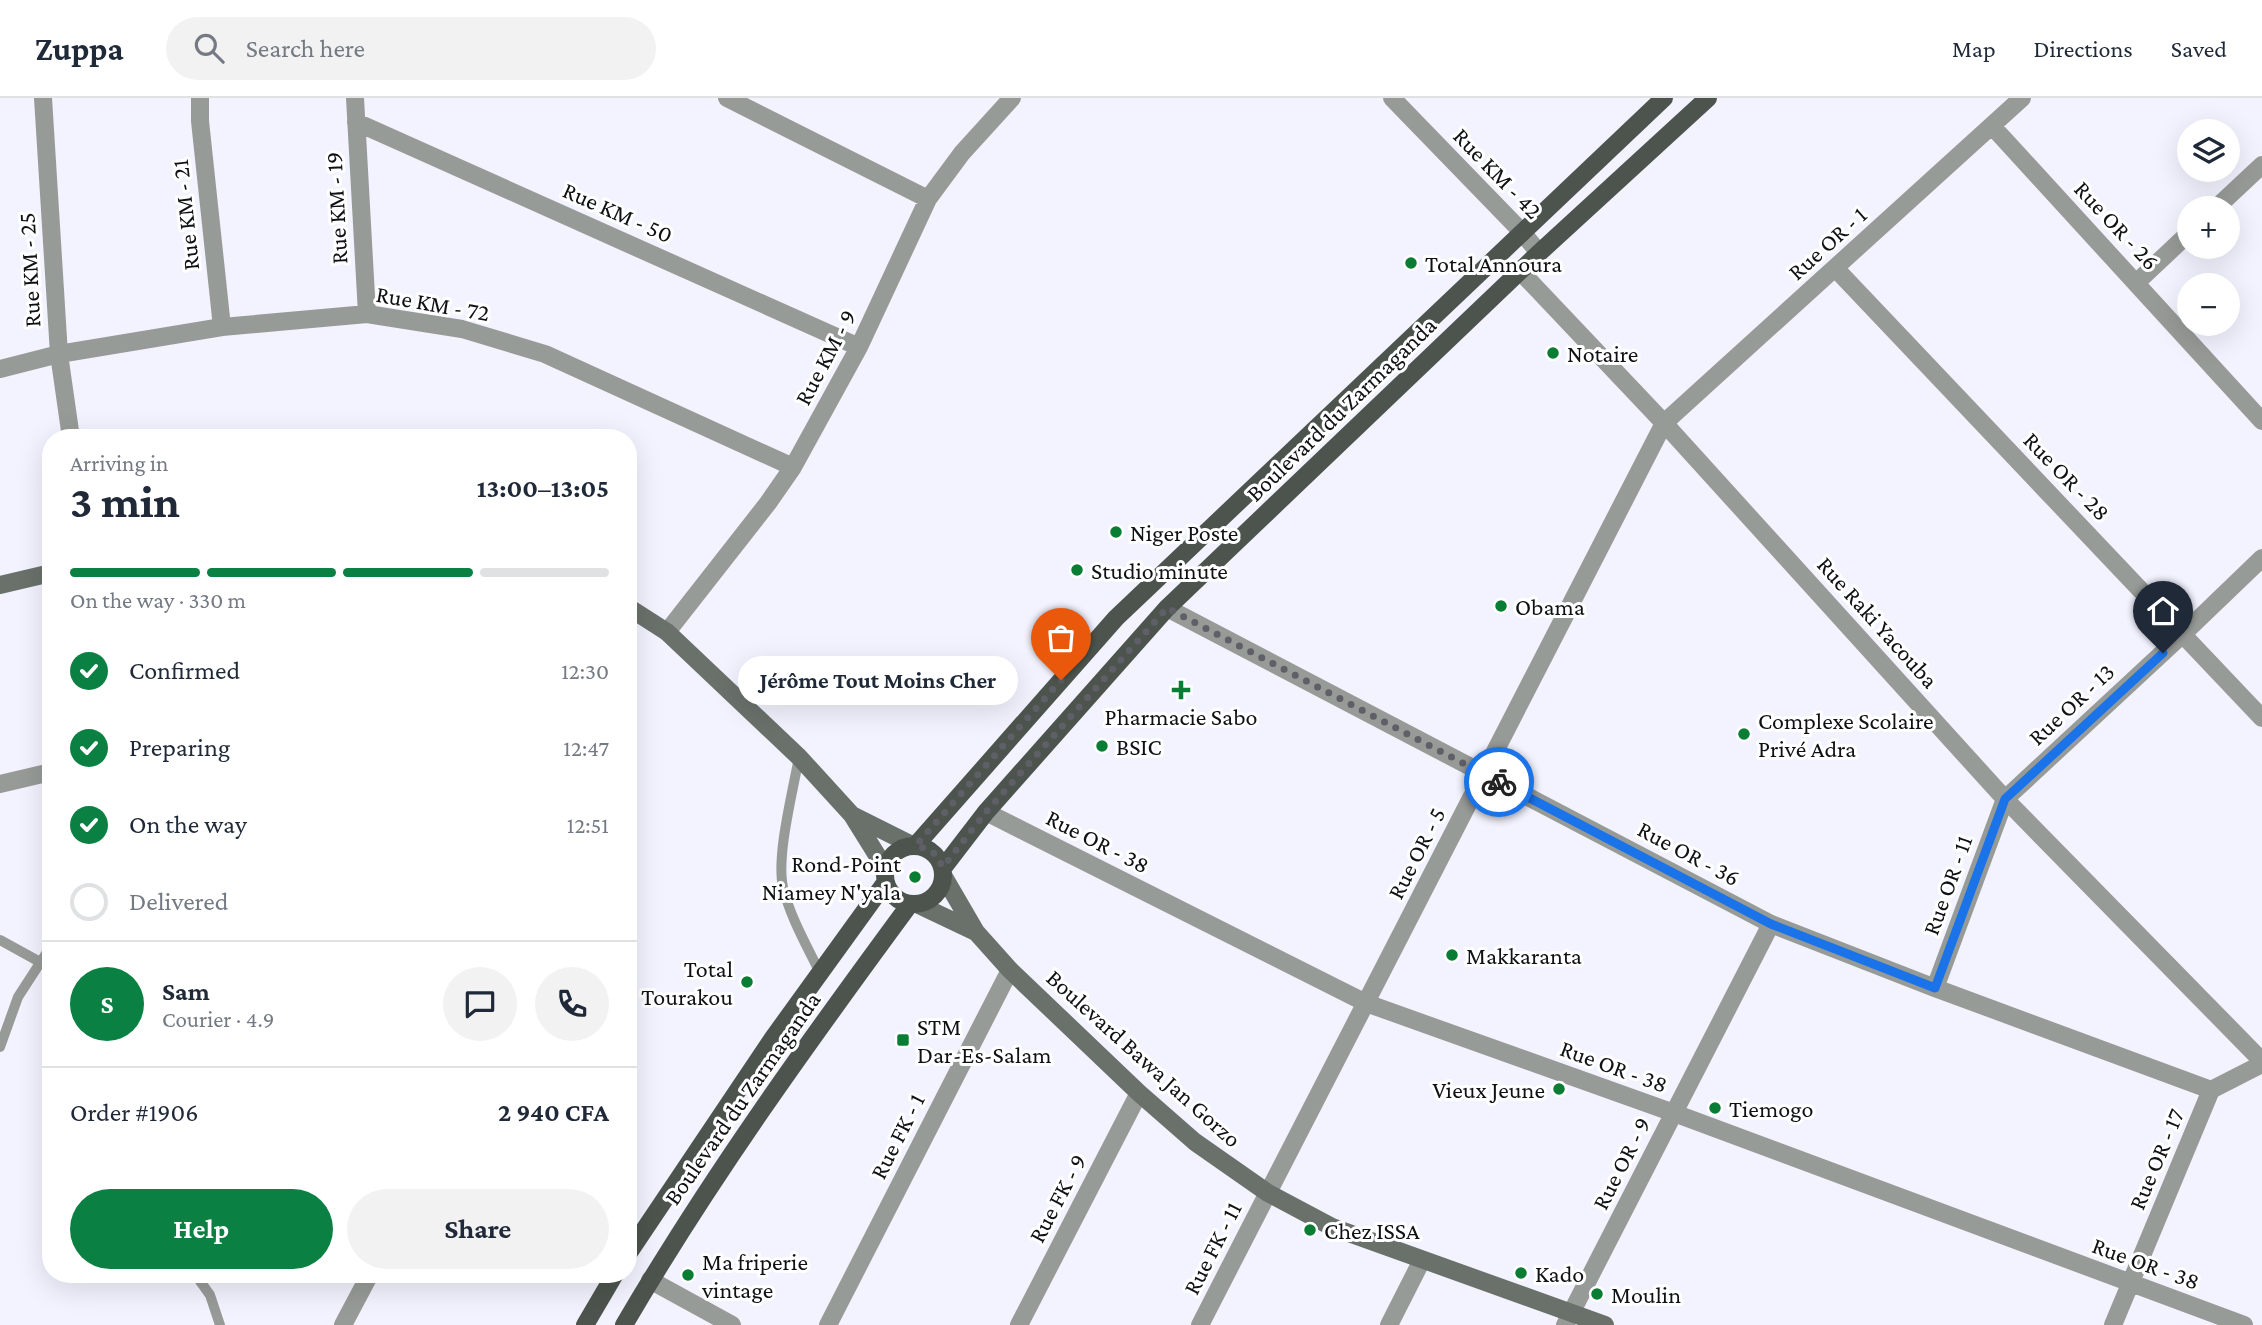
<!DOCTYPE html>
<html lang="en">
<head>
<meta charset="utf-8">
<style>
	body { margin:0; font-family:"Crimson Pro",serif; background:#f2f2f3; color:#1f2937; height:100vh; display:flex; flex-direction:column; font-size:26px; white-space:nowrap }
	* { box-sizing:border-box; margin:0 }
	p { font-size:23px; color:#747a83 }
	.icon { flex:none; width:38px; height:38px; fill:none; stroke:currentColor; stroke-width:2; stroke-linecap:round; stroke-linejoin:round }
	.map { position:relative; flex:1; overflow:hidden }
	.sheet { position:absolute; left:42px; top:331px; width:595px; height:854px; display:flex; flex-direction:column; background:#fff; border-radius:28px; box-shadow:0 7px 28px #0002 }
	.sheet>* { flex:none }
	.fabs { position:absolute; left:2177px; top:21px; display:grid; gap:14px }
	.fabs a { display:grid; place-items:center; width:63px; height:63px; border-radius:50%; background:#fff; box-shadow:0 7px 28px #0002; font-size:35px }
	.pin { position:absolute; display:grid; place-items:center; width:60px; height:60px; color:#fff; margin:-72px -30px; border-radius:50% 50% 50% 0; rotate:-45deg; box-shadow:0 0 7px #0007 }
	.pin .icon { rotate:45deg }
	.courier { position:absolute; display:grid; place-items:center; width:70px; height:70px; margin:-35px; border:5px solid #1a73e8; border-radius:50%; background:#fff; color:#222; box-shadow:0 2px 9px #0007 }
	.bubble { position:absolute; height:49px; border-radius:24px; background:#fff; box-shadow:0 7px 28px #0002; font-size:23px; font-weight:700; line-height:49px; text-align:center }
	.head em { font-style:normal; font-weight:700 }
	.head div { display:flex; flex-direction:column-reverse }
	.head { display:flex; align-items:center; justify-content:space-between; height:119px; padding:0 28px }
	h1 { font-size:46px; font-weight:700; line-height:52px }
	.bar { display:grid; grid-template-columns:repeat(4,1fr); gap:10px 7px; align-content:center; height:84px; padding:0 28px }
	.bar i { height:9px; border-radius:5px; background:#e0e1e3 }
	.bar .active { background:#0b8043 }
	.bar p { grid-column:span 4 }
	.line { display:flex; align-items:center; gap:18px; padding:0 28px; border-top:2px solid #e0e1e3 }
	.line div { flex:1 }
	.round { display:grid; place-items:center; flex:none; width:74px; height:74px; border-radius:37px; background:#f2f2f3 }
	ol { padding:0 28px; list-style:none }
	li { display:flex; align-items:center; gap:21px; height:77px }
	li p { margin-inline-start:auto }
	li .icon { padding:7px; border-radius:50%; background:#0b8043; color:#fff; stroke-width:4 }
	li:last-child { color:#747a83 }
	li i { width:38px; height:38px; border:4px solid #e0e1e3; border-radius:50% }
	.cta { display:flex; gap:14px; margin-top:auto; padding:14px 28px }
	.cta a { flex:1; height:80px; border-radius:42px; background:#0b8043; color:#fff; font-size:28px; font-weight:700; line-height:80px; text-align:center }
	.cta a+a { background:#f2f2f3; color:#1f2937 }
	header { display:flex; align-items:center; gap:42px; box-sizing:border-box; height:98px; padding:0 35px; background:#fff; border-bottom:2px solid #e0e1e3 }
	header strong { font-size:33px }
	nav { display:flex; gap:38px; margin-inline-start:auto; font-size:24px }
	.search { width:490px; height:63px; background:#f2f2f3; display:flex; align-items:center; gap:18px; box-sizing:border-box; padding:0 24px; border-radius:38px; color:#747a83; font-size:26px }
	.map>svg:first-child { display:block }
</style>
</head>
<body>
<header>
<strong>Zuppa</strong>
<div class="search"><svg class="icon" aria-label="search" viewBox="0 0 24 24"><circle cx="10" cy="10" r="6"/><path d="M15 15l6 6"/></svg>Search here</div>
<nav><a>Map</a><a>Directions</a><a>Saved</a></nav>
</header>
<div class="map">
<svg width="2262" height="1227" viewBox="0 0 2262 1227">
	<rect width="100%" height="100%" fill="#f2f3fe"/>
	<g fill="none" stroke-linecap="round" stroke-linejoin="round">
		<path stroke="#979b97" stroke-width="10" d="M 799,659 C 793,693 776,758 783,789 C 790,819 807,848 820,875
			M 0,842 L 40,864
			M 0,949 L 18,899 L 51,848
			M 195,1176 L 210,1197 L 220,1227"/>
		<path stroke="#979b97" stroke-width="18" d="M 43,0 L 59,256 L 71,340
			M 200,0 L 200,23 L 222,229
			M 355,0 L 367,216
			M 727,0 L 928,101
			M 1392,0 L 1522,134 L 1539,155
			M 356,24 L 859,249
			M 1992,28 L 2262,323
			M 2216,110 L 2262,67
			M 1836,171 L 2262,620
			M 1520,173 L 1664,325 L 2005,701 L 2262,963
			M 2137,184 L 2189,135
			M 0,271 L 59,256 L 222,229 L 367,216 L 462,231 L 545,256 L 793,369
			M 1167,510 L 1771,826 L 1935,890 L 2211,992
			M 667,534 L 768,405 L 793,369 L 859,249 L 928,101 L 962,55 L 1012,0
			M 0,686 L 51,674
			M 986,714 L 1366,905 L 1674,1015 L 2244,1227
			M 1935,890 L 2005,701 L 2183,536 L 2262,460
			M 2211,992 L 2262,966
			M 650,1182 L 732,1227
			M 343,1227 L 370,1176
			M 828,1227 L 1010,872
			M 1019,1227 L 1139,995
			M 1200,1227 L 1664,325 L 2022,0
			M 1389,1227 L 1422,1162
			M 1565,1227 L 1771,826
			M 2113,1227 L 2211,992"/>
		<path stroke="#6a716b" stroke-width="18" d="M 0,487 L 51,475
			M 628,509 L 667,534 L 799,659 L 852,717 L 885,770
			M 852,717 L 912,747
			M 944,779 L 976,834 L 1010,872 L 1139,995 L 1195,1044 L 1268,1095 L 1332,1129 L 1605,1227
			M 917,806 L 976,834"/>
		<path stroke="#4c544d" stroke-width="18" d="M 916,747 L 1116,520 L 1664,0
			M885 777a29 29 0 1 1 58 0a29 29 0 1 1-58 0Z
			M 943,770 L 986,714 L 1167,510 L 1539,155 L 1708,0
			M 628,1156 L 773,940 L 885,785
			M 585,1227 L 615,1176
			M 624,1227 C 710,1080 809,943 910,806"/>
	</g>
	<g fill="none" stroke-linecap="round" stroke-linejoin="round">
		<path stroke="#5f6067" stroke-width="7" stroke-dasharray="0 12.6" d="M 1061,582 L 916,747 L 933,754 L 943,769 L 986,714 L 1167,510 L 1499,684"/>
		<path stroke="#1a73e8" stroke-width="9" d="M 1499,684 L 1771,826 L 1935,890 L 2005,701 L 2163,555"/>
	</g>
	<g fill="#0a7d34" stroke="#fff" stroke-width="2.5">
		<circle cx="1411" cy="165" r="7"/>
		<circle cx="1553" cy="255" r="7"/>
		<circle cx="1116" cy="434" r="7"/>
		<circle cx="1077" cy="472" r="7"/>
		<circle cx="1501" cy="508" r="7"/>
		<path d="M1177.5 581.5h7v7h7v7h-7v7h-7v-7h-7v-7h7z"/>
		<circle cx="1744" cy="636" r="7"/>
		<circle cx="1102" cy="648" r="7"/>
		<circle cx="915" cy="779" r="7"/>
		<circle cx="1452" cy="857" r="7"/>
		<circle cx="747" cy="884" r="7"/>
		<rect x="896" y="935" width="14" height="14" rx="3.5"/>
		<circle cx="1559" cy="991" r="7"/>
		<circle cx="1715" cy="1010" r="7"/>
		<circle cx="1310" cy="1132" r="7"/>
		<circle cx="1521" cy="1175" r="7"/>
		<circle cx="688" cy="1177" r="7"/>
		<circle cx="1597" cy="1196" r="7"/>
	</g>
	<g text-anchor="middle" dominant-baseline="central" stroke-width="6" stroke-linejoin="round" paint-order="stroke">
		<g font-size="24" fill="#101115" stroke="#fff">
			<text transform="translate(1498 75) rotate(46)">Rue KM - 42</text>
			<text transform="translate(336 110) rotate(-93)">Rue KM - 19</text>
			<text transform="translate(618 114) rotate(24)">Rue KM - 50</text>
			<text transform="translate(185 117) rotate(-96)">Rue KM - 21</text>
			<text transform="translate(2117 127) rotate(47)">Rue OR - 26</text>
			<text transform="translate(1827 145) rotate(-42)">Rue OR - 1</text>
			<text transform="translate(29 172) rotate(-93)">Rue KM - 25</text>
			<text transform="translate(433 205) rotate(10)">Rue KM - 72</text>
			<text transform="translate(825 259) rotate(-62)">Rue KM - 9</text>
			<text transform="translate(1341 311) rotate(-44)">Boulevard du Zarmaganda</text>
			<text transform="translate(2067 378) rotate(46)">Rue OR - 28</text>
			<text transform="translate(1878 524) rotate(48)">Rue Raki Yacouba</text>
			<text transform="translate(2071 606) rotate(-43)">Rue OR - 13</text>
			<text transform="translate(1098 743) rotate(27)">Rue OR - 38</text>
			<text transform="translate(1416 755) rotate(-63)">Rue OR - 5</text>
			<text transform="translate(1689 755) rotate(28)">Rue OR - 36</text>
			<text transform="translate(1947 787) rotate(-70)">Rue OR - 11</text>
			<text transform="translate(1144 960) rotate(42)">Boulevard Bawa Jan Gorzo</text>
			<text transform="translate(1614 968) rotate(20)">Rue OR - 38</text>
			<text transform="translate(742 1000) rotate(-55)">Boulevard du Zarmaganda</text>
			<text transform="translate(897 1038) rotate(-63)">Rue FK - 1</text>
			<text transform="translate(2156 1061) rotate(-67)">Rue OR - 17</text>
			<text transform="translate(1621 1065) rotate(-63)">Rue OR - 9</text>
			<text transform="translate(1057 1100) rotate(-62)">Rue FK - 9</text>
			<text transform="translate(1212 1150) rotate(-63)">Rue FK - 11</text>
			<text transform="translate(2146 1165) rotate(20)">Rue OR - 38</text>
		</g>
		<g font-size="24" fill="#101115" stroke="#fff" text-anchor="start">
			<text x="1425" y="165">Total Annoura</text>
			<text x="1567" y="255">Notaire</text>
			<text x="1130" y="434">Niger Poste</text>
			<text x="1091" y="472">Studio minute</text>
			<text x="1515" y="508">Obama</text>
			<text x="1181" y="618" text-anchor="middle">Pharmacie Sabo</text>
			<text x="1758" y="622">Complexe Scolaire<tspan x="1758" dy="28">Privé Adra</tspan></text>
			<text x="1116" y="648">BSIC</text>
			<text x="901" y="765" text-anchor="end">Rond-Point<tspan x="901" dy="28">Niamey N'yala</tspan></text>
			<text x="1466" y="857">Makkaranta</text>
			<text x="733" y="870" text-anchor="end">Total<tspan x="733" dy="28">Tourakou</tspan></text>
			<text x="917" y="928">STM<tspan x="917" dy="28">Dar-Es-Salam</tspan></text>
			<text x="1545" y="991" text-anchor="end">Vieux Jeune</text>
			<text x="1729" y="1010">Tiemogo</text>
			<text x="1324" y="1132">Chez ISSA</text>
			<text x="702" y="1163">Ma friperie<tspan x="702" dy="28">vintage</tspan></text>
			<text x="1535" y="1175">Kado</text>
			<text x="1611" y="1196">Moulin</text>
		</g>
	</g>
</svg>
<div class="fabs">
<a><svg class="icon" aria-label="layers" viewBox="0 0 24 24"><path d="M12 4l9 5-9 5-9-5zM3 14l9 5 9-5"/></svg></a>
<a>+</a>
<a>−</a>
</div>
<div class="pin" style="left:1061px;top:582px;background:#ea580c"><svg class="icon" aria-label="bag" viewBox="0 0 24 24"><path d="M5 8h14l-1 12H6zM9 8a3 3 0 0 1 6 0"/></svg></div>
<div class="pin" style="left:2163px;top:555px;background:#1f2937"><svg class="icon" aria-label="home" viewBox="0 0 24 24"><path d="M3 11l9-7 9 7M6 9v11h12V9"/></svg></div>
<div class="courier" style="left:1499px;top:684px"><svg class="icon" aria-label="bike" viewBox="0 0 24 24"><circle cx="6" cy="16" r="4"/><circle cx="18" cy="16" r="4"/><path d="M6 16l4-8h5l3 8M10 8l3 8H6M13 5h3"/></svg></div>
<div class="bubble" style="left:738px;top:558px;width:280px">Jérôme Tout Moins Cher</div>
<section class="sheet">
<div class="head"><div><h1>3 min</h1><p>Arriving in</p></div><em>13:00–13:05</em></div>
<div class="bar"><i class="active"></i><i class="active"></i><i class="active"></i><i></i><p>On the way · 330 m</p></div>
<ol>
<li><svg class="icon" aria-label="check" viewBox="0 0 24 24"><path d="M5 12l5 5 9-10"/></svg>Confirmed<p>12:30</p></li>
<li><svg class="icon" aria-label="check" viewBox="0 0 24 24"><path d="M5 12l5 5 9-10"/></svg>Preparing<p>12:47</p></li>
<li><svg class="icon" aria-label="check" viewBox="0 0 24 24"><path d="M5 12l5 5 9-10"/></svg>On the way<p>12:51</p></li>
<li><i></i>Delivered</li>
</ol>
<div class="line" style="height:126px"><b class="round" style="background:#0b8043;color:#fff">S</b><div><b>Sam</b><p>Courier · 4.9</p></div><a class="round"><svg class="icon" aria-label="chat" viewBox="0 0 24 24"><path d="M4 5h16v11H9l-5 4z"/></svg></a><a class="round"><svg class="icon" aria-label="phone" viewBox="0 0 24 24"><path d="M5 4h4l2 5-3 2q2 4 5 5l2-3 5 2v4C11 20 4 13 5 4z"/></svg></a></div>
<div class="line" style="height:91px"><div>Order #1906</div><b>2 940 CFA</b></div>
<div class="cta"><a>Help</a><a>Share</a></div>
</section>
</div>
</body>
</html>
